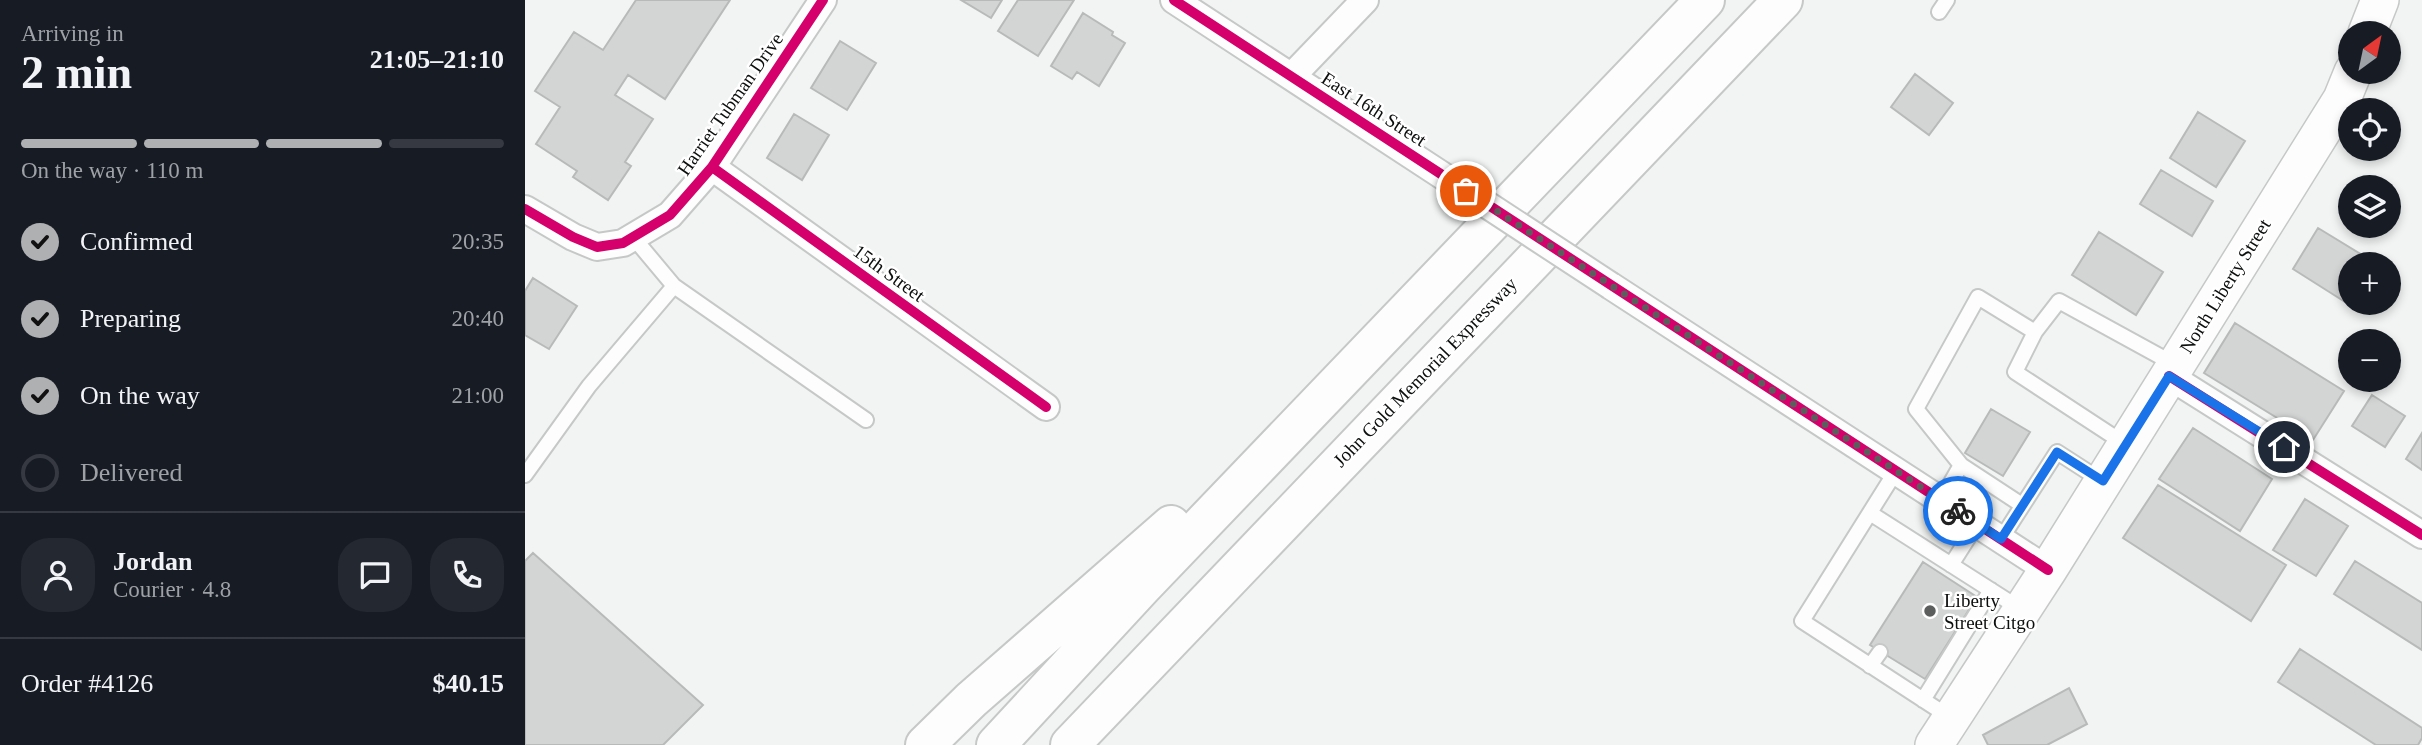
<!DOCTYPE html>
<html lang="en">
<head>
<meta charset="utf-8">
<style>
	body { margin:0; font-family:Georgia,serif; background:#242831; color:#f1f3f6; height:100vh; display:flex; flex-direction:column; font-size:26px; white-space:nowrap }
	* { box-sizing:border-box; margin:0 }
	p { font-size:23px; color:#9ea1a6 }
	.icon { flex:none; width:38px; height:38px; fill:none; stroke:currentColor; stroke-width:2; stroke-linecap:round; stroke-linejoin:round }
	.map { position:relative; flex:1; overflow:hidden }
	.panel { display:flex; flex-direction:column; background:#171b24; width:525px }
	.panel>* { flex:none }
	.needle { width:46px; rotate:33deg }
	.buttons { position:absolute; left:1813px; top:21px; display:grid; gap:14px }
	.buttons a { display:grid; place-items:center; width:63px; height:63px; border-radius:50%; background:#171b24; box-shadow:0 4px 10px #0003; font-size:35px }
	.pin { position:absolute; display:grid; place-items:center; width:60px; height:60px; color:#fff; margin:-30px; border:4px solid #fff; border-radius:50%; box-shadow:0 2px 7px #0007 }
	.courier { position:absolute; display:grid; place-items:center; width:70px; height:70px; margin:-35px; border:5px solid #1a73e8; border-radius:50%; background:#fff; color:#222; box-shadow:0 2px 9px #0007 }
	.head em { font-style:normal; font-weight:700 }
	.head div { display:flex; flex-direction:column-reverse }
	.head { display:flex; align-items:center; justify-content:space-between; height:119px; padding:0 21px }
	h1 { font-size:46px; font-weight:700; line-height:52px }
	.bar { display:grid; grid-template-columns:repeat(4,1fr); gap:10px 7px; align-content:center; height:84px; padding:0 21px }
	.bar i { height:9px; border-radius:5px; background:#363941 }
	.bar .current { background:#aeb0b2 }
	.bar p { grid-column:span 4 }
	.line { display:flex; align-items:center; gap:18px; padding:0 21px; border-top:2px solid #363941 }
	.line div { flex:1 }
	.round { display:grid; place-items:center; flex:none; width:74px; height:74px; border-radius:28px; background:#242831 }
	ol { padding:0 21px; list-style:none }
	li { display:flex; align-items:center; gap:21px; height:77px }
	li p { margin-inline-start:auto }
	li .icon { padding:7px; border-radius:50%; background:#aeb0b2; color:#111; stroke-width:4 }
	li:last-child { color:#9ea1a6 }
	li i { width:38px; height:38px; border:4px solid #363941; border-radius:50% }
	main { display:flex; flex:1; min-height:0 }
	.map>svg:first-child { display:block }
</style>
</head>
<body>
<main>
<section class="panel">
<div class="head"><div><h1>2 min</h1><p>Arriving in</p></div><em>21:05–21:10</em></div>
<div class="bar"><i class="current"></i><i class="current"></i><i class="current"></i><i></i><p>On the way · 110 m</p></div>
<ol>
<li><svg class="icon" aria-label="check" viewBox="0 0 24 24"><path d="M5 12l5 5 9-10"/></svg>Confirmed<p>20:35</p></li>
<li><svg class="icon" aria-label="check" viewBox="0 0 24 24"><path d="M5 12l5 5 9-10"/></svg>Preparing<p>20:40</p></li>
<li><svg class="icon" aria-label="check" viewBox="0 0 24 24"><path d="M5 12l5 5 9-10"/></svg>On the way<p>21:00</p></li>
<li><i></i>Delivered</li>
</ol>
<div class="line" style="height:126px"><a class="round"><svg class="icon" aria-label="person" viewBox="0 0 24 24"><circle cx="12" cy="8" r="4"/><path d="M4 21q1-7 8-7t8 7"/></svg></a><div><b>Jordan</b><p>Courier · 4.8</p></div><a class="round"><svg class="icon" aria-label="chat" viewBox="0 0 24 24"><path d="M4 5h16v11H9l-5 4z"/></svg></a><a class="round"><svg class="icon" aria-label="phone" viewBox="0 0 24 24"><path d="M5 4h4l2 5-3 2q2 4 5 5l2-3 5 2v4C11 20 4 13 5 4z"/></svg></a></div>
<div class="line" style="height:91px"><div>Order #4126</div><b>$40.15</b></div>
</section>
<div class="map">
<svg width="1897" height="745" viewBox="0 0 1897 745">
	<rect width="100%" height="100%" fill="#f1f4f3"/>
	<path fill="#d3d5d5" stroke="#b8baba" stroke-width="2" d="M 111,0 L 205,0 L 140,99 L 103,75 L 90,95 L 128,119 L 100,162 L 106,166 L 83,200 L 48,177 L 52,171 L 11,144 L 35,107 L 10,91 L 49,32 L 78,50 Z
		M 436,0 L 477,0 L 466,18 Z
		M 493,0 L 549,0 L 513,56 L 473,31 Z
		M 558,13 L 588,32 L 587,35 L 600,43 L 574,86 L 552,72 L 547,79 L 526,66 Z
		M 315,41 L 351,63 L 322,110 L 286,88 Z
		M 1390,74 L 1428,103 L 1404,135 L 1366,107 Z
		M 1673,112 L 1720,141 L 1691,187 L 1645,158 Z
		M 269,114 L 304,135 L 277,180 L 242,158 Z
		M 1636,170 L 1688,201 L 1667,236 L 1615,204 Z
		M 1793,228 L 1852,264 L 1825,264 L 1825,303 L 1831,303 L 1828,307 L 1768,269 Z
		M 1574,232 L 1638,272 L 1611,315 L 1547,275 Z
		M 8,278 L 52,306 L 24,349 L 0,335 L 0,291 Z
		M 1710,323 L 1819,391 L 1788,440 L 1679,373 Z
		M 1847,395 L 1880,416 L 1860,447 L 1827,426 Z
		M 1466,409 L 1505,432 L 1478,476 L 1440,453 Z
		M 1668,428 L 1747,479 L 1715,531 L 1634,479 Z
		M 1897,433 L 1897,470 L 1881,459 Z
		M 1633,485 L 1761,565 L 1726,621 L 1598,538 Z
		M 1780,499 L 1823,526 L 1791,576 L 1748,550 Z
		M 8,553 L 178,705 L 138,745 L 0,745 L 0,561 Z
		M 1830,561 L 1897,603 L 1897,650 L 1809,594 Z
		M 1398,562 L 1452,597 L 1400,679 L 1345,645 Z
		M 1775,649 L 1897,728 L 1897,738 L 1893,745 L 1851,745 L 1753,682 Z
		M 1544,688 L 1562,724 L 1522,745 L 1463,745 L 1458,735 Z"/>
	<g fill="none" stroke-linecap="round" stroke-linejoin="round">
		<g stroke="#c6c7c7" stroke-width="18">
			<path id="lane" d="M 1414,12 L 1422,0
				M 149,286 L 341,420
				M 1600,444 L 1490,372 L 1510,332 L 1534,301 L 1649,364
				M 1436,465 L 1497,505
				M 1371,471 L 1277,621 L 1426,718
				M 0,475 L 64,386 L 149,286 L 108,237
				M 1416,500 L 1436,465 L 1391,409 L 1453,297 L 1510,332
				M 1345,513 L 1497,610
				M 1476,539 L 1532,452 L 1577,481
				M 1426,565 L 1452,524
				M 1345,666 L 1355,652
				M 1398,700 L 1466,590"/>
		</g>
		<g stroke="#c6c7c7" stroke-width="30">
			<path id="street" d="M 649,0 L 941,191
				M 767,76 L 840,0
				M 187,167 L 521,407
				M 0,209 L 48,237 L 72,247 L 98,243 L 145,215 L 187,167 L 298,0
				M 1086,286 L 1523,570
				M 1644,376 L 1897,535"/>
		</g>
		<g stroke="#c6c7c7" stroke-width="40">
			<path id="secondary" d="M 1842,33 L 1855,0
				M 1409,745 L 1523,570 L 1817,99 L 1828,72"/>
		</g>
		<g stroke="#c6c7c7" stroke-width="42">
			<path id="highway" d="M 400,745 L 446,700 L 646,525
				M 471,745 L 617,587 L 1180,0
				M 545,745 L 1258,0"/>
		</g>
		<use href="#lane" stroke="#fdfdfd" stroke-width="14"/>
		<use href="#street" stroke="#fdfdfd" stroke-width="26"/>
		<use href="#secondary" stroke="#fdfdfd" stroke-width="37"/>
		<use href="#highway" stroke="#fdfdfd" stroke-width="38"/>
		<g stroke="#c6c7c7" stroke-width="30" stroke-linecap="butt">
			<path id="street-bridge" d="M 941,191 L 1086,286"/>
		</g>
		<use href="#street-bridge" stroke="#fdfdfd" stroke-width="26"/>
		<g stroke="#fff" stroke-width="15">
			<path id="cycleway" d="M 649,0 L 1523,570
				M 187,167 L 521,407
				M 0,209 L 48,237 L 72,247 L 98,243 L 145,215 L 187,167 L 298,0
				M 1644,376 L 1897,535"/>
		</g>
		<use href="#cycleway" stroke="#d6006c" stroke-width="10"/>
	</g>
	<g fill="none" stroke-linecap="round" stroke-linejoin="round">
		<path stroke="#5c5e5e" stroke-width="7" stroke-dasharray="0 12.6" d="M 941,191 L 1433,511"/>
		<path stroke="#1a73e8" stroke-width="9" d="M 1433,511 L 1476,539 L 1532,452 L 1578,481 L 1644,376 L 1759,447"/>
	</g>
	<circle fill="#5c5e5e" stroke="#fff" stroke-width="2.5" cx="1405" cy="611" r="7"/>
	<g text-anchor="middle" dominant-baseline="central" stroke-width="5" stroke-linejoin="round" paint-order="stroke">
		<g font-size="19" fill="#0c0d0d" stroke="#fff">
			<text transform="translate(205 104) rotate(-55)">Harriet Tubman Drive</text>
			<text transform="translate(849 109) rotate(33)">East 16th Street</text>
			<text transform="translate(364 273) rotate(36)">15th Street</text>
			<text transform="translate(1700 286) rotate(-58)">North Liberty Street</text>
			<text transform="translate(900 372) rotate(-46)">John Gold Memorial Expressway</text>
		</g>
		<g font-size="19" fill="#0c0d0d" stroke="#fff" text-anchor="start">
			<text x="1419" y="600">Liberty<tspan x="1419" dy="22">Street Citgo</tspan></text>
		</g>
	</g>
</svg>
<div class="buttons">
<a><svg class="needle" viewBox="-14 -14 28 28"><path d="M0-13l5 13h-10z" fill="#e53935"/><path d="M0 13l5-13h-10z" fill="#9ea1a6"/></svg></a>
<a><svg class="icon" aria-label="locate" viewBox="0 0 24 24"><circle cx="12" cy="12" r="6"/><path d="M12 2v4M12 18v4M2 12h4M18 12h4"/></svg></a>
<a><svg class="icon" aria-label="layers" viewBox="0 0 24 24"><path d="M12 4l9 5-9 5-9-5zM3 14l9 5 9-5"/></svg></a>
<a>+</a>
<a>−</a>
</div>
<div class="pin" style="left:941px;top:191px;background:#ea580c"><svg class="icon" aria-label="bag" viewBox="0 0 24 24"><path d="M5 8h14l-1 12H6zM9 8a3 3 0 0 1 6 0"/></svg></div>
<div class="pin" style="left:1759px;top:447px;background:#1f2937"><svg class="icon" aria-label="home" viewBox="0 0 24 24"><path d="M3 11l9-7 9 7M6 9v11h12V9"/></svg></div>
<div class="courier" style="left:1433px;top:511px"><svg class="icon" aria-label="bike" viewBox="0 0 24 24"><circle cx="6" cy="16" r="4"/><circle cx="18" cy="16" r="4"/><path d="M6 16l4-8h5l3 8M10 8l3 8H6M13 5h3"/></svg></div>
</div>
</main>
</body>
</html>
